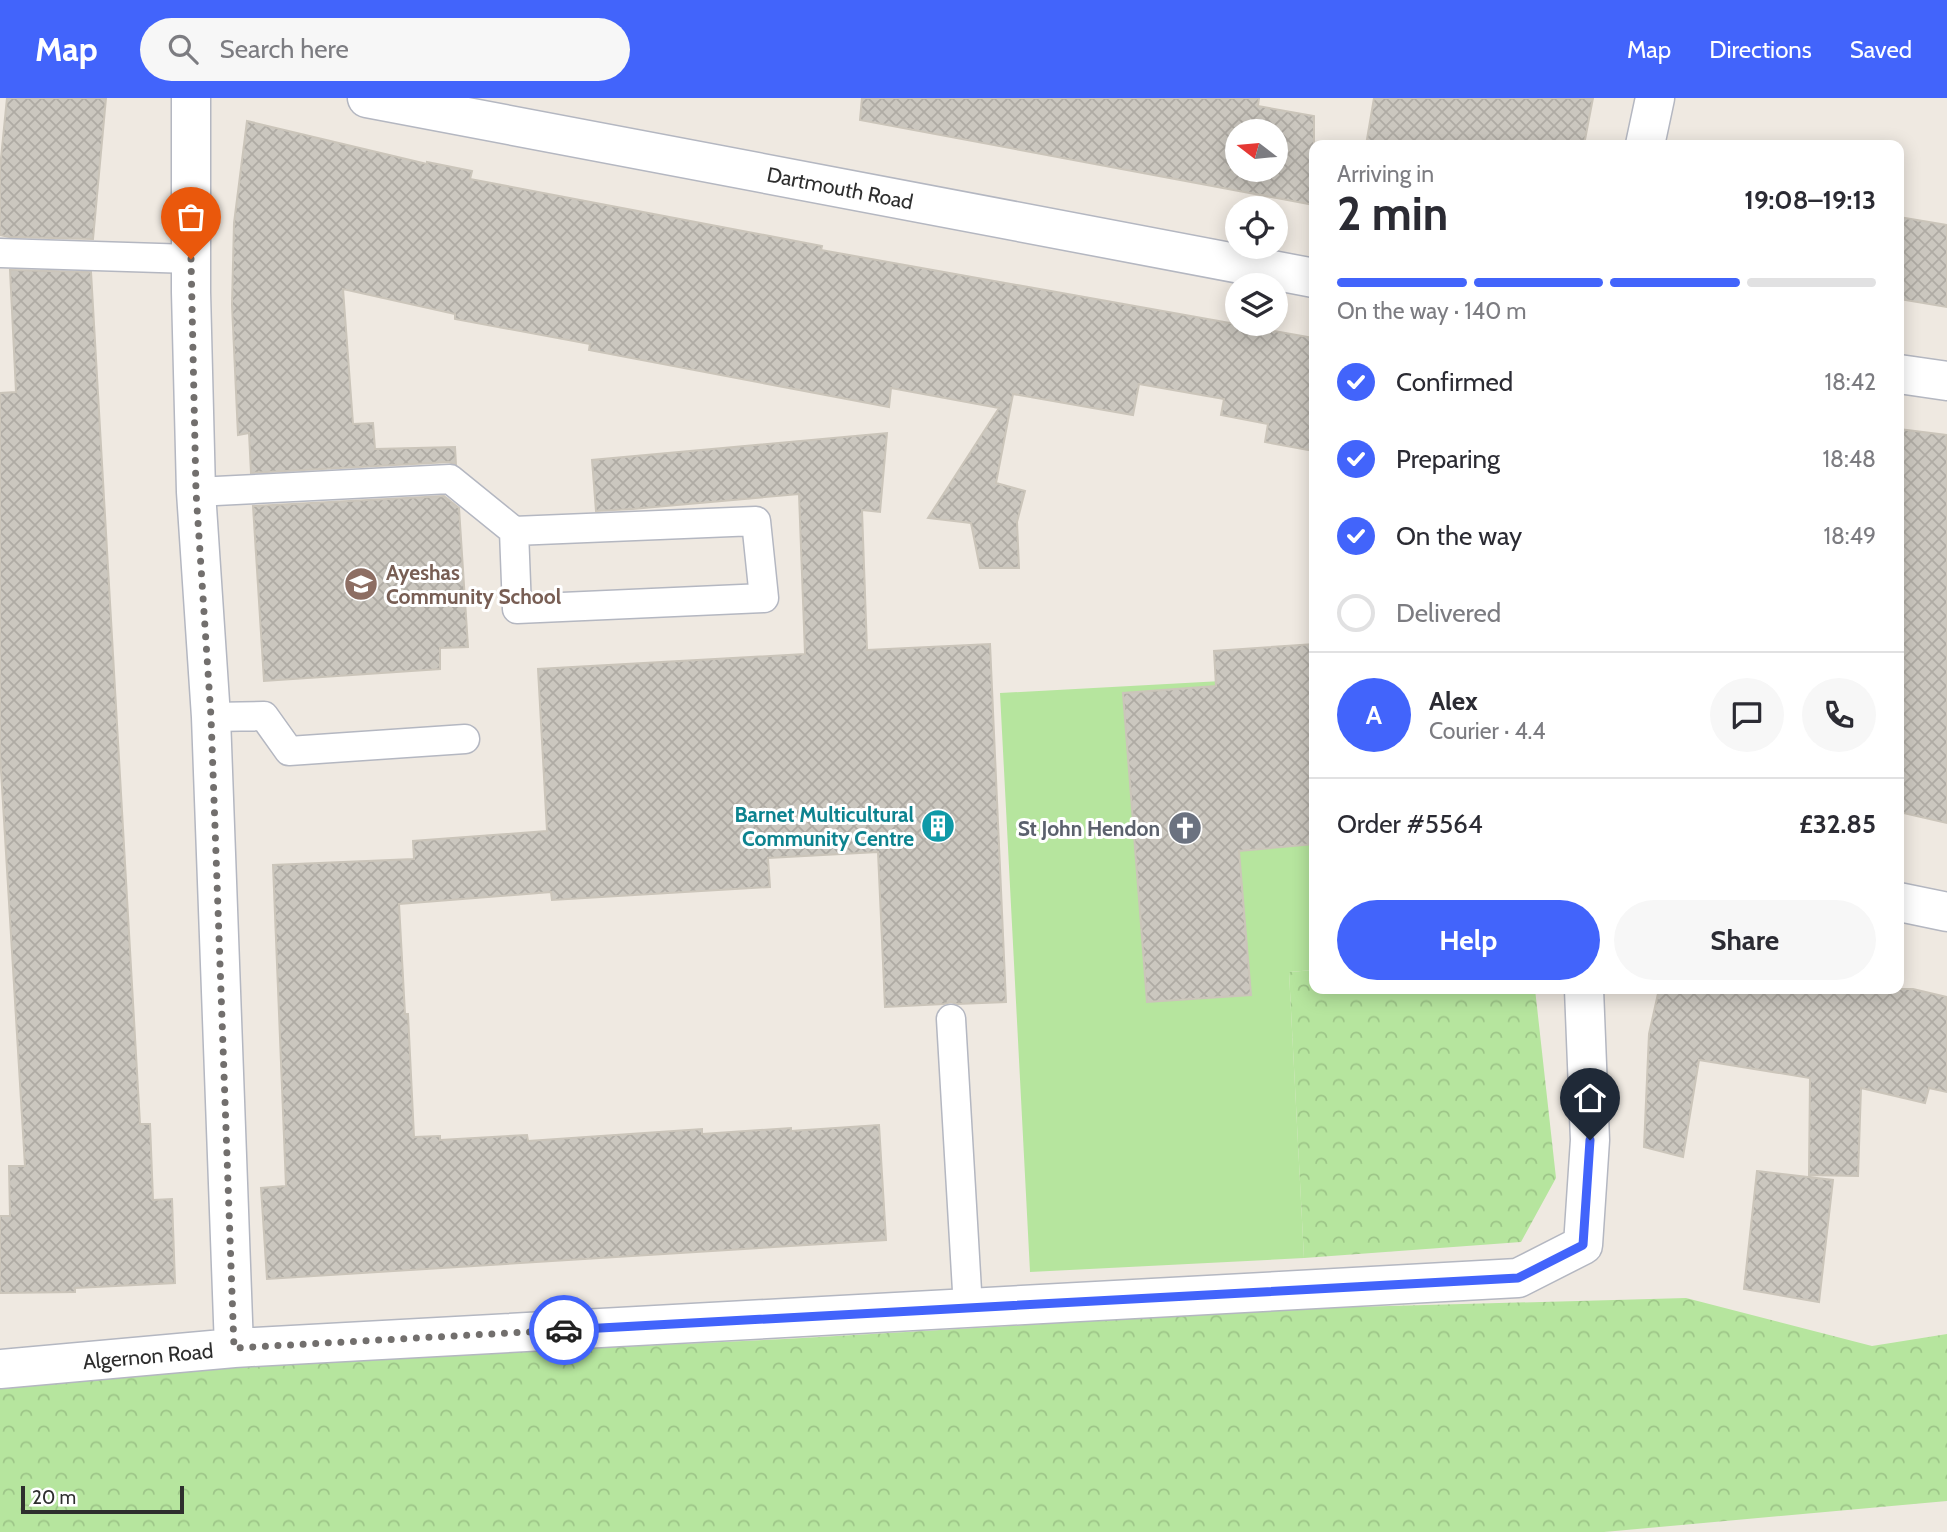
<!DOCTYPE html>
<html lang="en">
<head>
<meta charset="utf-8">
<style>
	body { margin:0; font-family:Cabin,sans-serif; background:#f7f7f7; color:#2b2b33; height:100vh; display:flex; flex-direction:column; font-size:26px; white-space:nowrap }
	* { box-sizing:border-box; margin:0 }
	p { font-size:23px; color:#7c7c81 }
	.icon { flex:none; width:38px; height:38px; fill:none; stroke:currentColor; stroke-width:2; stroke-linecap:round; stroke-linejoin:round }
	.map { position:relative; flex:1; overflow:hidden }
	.details { position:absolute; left:1309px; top:42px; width:595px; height:854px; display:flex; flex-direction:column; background:#fff; border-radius:14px; box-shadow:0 4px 18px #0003 }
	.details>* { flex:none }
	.needle { width:46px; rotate:286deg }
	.controls { position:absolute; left:1225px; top:21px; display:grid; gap:14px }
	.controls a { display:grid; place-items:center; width:63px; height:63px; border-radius:50%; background:#fff; box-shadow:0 4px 18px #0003; font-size:35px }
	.scale { position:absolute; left:21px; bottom:18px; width:163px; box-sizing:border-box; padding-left:7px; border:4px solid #2e2e2e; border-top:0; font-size:19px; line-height:24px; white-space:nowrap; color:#2e2e2e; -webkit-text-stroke:5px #fff; paint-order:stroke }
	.pin { position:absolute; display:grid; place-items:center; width:60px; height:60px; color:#fff; margin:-72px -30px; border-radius:50% 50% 50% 0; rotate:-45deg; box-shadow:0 0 7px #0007 }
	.pin .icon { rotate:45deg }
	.courier { position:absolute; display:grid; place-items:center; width:70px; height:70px; margin:-35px; border:5px solid #4264fb; border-radius:50%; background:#fff; color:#222; box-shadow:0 2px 9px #0007 }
	.head em { font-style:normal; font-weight:700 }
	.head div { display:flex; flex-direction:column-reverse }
	.head { display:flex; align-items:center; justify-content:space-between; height:119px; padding:0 28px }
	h1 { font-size:46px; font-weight:700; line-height:52px }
	.bar { display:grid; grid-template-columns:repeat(4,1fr); gap:10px 7px; align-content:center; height:84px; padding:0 28px }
	.bar i { height:9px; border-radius:5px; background:#e1e1e2 }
	.bar .selected { background:#4264fb }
	.bar p { grid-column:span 4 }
	.line { display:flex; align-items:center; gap:18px; padding:0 28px; border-top:2px solid #e1e1e2 }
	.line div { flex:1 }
	.round { display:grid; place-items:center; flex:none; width:74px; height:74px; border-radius:37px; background:#f7f7f7 }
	ol { padding:0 28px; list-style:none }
	li { display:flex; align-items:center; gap:21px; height:77px }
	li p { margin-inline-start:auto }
	li .icon { padding:7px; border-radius:50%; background:#4264fb; color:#fff; stroke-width:4 }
	li:last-child { color:#7c7c81 }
	li i { width:38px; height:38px; border:4px solid #e1e1e2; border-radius:50% }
	.primary-button { display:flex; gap:14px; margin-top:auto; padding:14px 28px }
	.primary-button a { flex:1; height:80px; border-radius:42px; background:#4264fb; color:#fff; font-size:28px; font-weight:700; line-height:80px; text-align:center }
	.primary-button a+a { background:#f7f7f7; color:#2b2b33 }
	header { display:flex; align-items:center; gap:42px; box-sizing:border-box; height:98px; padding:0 35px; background:#4264fb; color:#fff }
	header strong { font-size:33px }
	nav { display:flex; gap:38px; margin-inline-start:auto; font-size:24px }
	.search { width:490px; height:63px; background:#f7f7f7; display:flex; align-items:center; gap:18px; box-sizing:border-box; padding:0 24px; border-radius:38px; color:#7c7c81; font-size:26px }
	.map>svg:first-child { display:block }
</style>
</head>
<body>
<header>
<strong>Map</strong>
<div class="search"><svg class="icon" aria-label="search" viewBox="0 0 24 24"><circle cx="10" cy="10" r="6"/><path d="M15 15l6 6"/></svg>Search here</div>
<nav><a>Map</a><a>Directions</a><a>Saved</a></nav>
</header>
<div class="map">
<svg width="1947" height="1434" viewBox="0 0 1947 1434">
	<defs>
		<pattern id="forest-crowns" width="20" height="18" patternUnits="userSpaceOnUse" patternTransform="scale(1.75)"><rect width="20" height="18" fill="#b6e59e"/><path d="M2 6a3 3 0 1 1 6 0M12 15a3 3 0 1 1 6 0" fill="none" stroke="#9dc588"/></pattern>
		<pattern id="building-cross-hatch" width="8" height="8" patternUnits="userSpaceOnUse" patternTransform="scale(1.75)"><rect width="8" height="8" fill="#cbc7bf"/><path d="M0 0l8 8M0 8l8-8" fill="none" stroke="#afaba4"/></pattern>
	</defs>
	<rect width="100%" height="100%" fill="#efe9e1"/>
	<path fill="#b6e59e" d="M 1314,578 L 1314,872 L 1289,874 L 1304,1160 L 1030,1174 L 1000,595 Z"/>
	<path fill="url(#forest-crowns)" d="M 1314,872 L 1314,891 L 1535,891 L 1556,1080 L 1521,1144 L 1304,1160 L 1289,874 Z
		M 1686,1200 L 1872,1248 L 1947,1236 L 1947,1403 L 1604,1434 L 0,1434 L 0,1288 L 323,1263 L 785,1241 L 1317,1210 Z"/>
	<path fill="url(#building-cross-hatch)" stroke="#cbc5ba" stroke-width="2" fill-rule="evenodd" d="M 7,0 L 106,0 L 93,141 L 9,139 L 0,137 L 0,70 Z
		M 862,0 L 1259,0 L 1258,8 L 1314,18 L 1314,107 L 860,22 ZM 1237,33 L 1276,33 L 1276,72 L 1237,72 Z
		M 1374,0 L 1593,0 L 1584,47 L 1366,47 Z
		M 247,23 L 427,66 L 427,64 L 472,73 L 470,81 L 822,148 L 821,152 L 1314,240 L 1314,353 L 1265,344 L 1268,326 L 1221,317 L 1224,301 L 1139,286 L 1133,317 L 1013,296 L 996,385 L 1025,393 L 1017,424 L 1019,470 L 980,470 L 971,425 L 928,420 L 999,310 L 891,290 L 889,309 L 589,252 L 590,246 L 455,221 L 455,216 L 343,191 L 353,326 L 373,325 L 375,351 L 455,349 L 456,367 L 449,364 L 251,375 L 249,335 L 238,337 L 232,207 L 234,125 Z
		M 1899,119 L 1947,127 L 1947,209 L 1899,201 Z
		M 10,172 L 91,174 L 140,1026 L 150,1026 L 153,1102 L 172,1101 L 175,1185 L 75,1190 L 75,1194 L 0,1195 L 0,1118 L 10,1118 L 9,1068 L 25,1068 L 0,656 L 0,295 L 16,294 Z
		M 1899,331 L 1947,337 L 1947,725 L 1899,714 Z
		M 887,335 L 880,414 L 862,412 L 867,552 L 990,546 L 1006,904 L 957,906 L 951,904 L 944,906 L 885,909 L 878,754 L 768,760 L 770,789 L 552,802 L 551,794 L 399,806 L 405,916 L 408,916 L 414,1039 L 440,1038 L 440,1042 L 527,1037 L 528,1043 L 702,1031 L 702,1036 L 791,1030 L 791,1033 L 879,1027 L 886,1142 L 267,1181 L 261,1090 L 286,1088 L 273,767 L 414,761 L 413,743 L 547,733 L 538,571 L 805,556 L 799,396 L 632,411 L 596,413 L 592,362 Z
		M 444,398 L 459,410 L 468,549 L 440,550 L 440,571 L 264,583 L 253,408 Z
		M 1314,546 L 1314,746 L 1239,753 L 1251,897 L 1147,904 L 1123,595 L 1216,588 L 1214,553 Z
		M 1659,891 L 1913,891 L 1947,899 L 1947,994 L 1929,990 L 1925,1005 L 1861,990 L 1858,1078 L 1809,1077 L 1810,980 L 1699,962 L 1683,1059 L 1644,1049 L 1649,936 Z
		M 1757,1073 L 1833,1082 L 1819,1204 L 1744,1191 Z"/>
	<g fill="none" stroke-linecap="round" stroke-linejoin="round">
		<g stroke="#b4b7c1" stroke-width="31">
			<path id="service" d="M 0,155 L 191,161
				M 196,394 L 450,381 L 514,433 L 517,511 L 764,500 L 756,423 L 514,433
				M 211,619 L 264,618 L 289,653 L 465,641
				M 951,921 L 968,1210"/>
		</g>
		<g stroke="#b4b7c1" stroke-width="41">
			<path id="minor" d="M 191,0 L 191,194 L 196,394 L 211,619 L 234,1250
				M 367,0 L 1314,180
				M 1645,47 L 1655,0
				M 1899,276 L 1947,283
				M 1899,804 L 1947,814
				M 0,1271 L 234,1250 L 1518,1180 L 1583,1147 L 1590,1042 L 1584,891"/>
		</g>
		<use href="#service" stroke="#fff" stroke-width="28"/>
		<use href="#minor" stroke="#fff" stroke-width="38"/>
	</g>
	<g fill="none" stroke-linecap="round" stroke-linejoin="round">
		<path stroke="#726f6d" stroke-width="7" stroke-dasharray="0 12.6" d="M 191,161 L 196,394 L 211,619 L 234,1250 L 564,1232"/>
		<path stroke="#4264fb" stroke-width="9" d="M 564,1232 L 1518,1180 L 1583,1147 L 1590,1042"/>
	</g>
	<defs>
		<g id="school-disc" transform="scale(1.75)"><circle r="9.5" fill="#8d6e63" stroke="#fff"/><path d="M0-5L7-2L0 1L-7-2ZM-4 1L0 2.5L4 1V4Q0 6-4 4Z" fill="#fff"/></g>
		<g id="building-disc" transform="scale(1.75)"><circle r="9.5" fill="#0f9aa8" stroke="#fff"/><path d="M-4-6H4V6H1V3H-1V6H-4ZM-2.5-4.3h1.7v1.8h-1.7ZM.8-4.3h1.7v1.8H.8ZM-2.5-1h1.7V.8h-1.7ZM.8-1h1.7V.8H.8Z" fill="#fff"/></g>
		<g id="church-disc" transform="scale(1.75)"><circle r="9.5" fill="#6b7280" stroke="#fff"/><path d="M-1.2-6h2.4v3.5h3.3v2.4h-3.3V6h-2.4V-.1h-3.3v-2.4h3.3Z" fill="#fff"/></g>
	</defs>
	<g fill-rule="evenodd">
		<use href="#school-disc" x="361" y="486"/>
		<use href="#building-disc" x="938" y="728"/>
		<use href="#church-disc" x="1185" y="730"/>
	</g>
	<g text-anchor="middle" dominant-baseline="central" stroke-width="6" stroke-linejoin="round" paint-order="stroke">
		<g font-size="21" fill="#2e2e2e" stroke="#fff">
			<text transform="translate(840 90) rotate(11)">Dartmouth Road</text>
			<text transform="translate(148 1258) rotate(-5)">Algernon Road</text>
		</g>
		<g font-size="21" font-weight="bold" fill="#785e54" stroke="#fff" text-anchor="start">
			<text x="386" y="474">Ayeshas<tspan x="386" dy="24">Community School</tspan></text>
		</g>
		<g font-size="21" font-weight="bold" fill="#0d838f" stroke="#fff" text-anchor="end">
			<text x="914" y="716">Barnet Multicultural<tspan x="914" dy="24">Community Centre</tspan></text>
		</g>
		<g font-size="21" font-weight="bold" fill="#5b616d" stroke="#fff" text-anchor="end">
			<text x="1160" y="730">St John Hendon</text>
		</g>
	</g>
</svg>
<div class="controls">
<a><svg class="needle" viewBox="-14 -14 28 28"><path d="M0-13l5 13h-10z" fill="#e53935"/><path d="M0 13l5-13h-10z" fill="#7c7c81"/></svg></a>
<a><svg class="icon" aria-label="locate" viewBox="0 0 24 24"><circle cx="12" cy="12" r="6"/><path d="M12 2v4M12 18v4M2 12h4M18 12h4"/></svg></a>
<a><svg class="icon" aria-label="layers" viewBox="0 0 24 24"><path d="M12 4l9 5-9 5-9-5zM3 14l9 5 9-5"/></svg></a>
</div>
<div class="scale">20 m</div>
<div class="pin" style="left:191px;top:161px;background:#ea580c"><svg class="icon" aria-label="bag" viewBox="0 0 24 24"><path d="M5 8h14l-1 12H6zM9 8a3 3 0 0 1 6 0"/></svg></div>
<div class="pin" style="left:1590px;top:1042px;background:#1f2937"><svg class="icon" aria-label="home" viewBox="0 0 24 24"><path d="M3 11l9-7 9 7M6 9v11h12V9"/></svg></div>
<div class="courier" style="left:564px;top:1232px"><svg class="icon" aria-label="car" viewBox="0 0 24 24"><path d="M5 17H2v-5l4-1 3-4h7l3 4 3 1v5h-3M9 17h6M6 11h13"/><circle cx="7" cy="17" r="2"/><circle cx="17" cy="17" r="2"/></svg></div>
<section class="details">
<div class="head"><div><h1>2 min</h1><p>Arriving in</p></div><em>19:08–19:13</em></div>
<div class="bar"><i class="selected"></i><i class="selected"></i><i class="selected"></i><i></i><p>On the way · 140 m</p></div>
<ol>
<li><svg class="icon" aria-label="check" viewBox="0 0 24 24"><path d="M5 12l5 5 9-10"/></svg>Confirmed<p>18:42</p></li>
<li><svg class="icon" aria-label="check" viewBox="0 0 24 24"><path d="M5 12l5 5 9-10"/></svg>Preparing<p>18:48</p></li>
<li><svg class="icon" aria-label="check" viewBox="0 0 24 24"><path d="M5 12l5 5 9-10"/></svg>On the way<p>18:49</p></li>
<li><i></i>Delivered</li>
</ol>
<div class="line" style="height:126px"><b class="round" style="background:#4264fb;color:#fff">A</b><div><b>Alex</b><p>Courier · 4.4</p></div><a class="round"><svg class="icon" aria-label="chat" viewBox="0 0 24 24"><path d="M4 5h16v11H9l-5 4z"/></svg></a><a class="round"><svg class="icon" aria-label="phone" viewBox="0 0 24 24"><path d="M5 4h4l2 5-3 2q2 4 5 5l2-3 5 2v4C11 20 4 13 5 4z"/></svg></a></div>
<div class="line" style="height:91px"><div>Order #5564</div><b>£32.85</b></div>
<div class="primary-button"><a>Help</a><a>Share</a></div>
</section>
</div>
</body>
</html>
